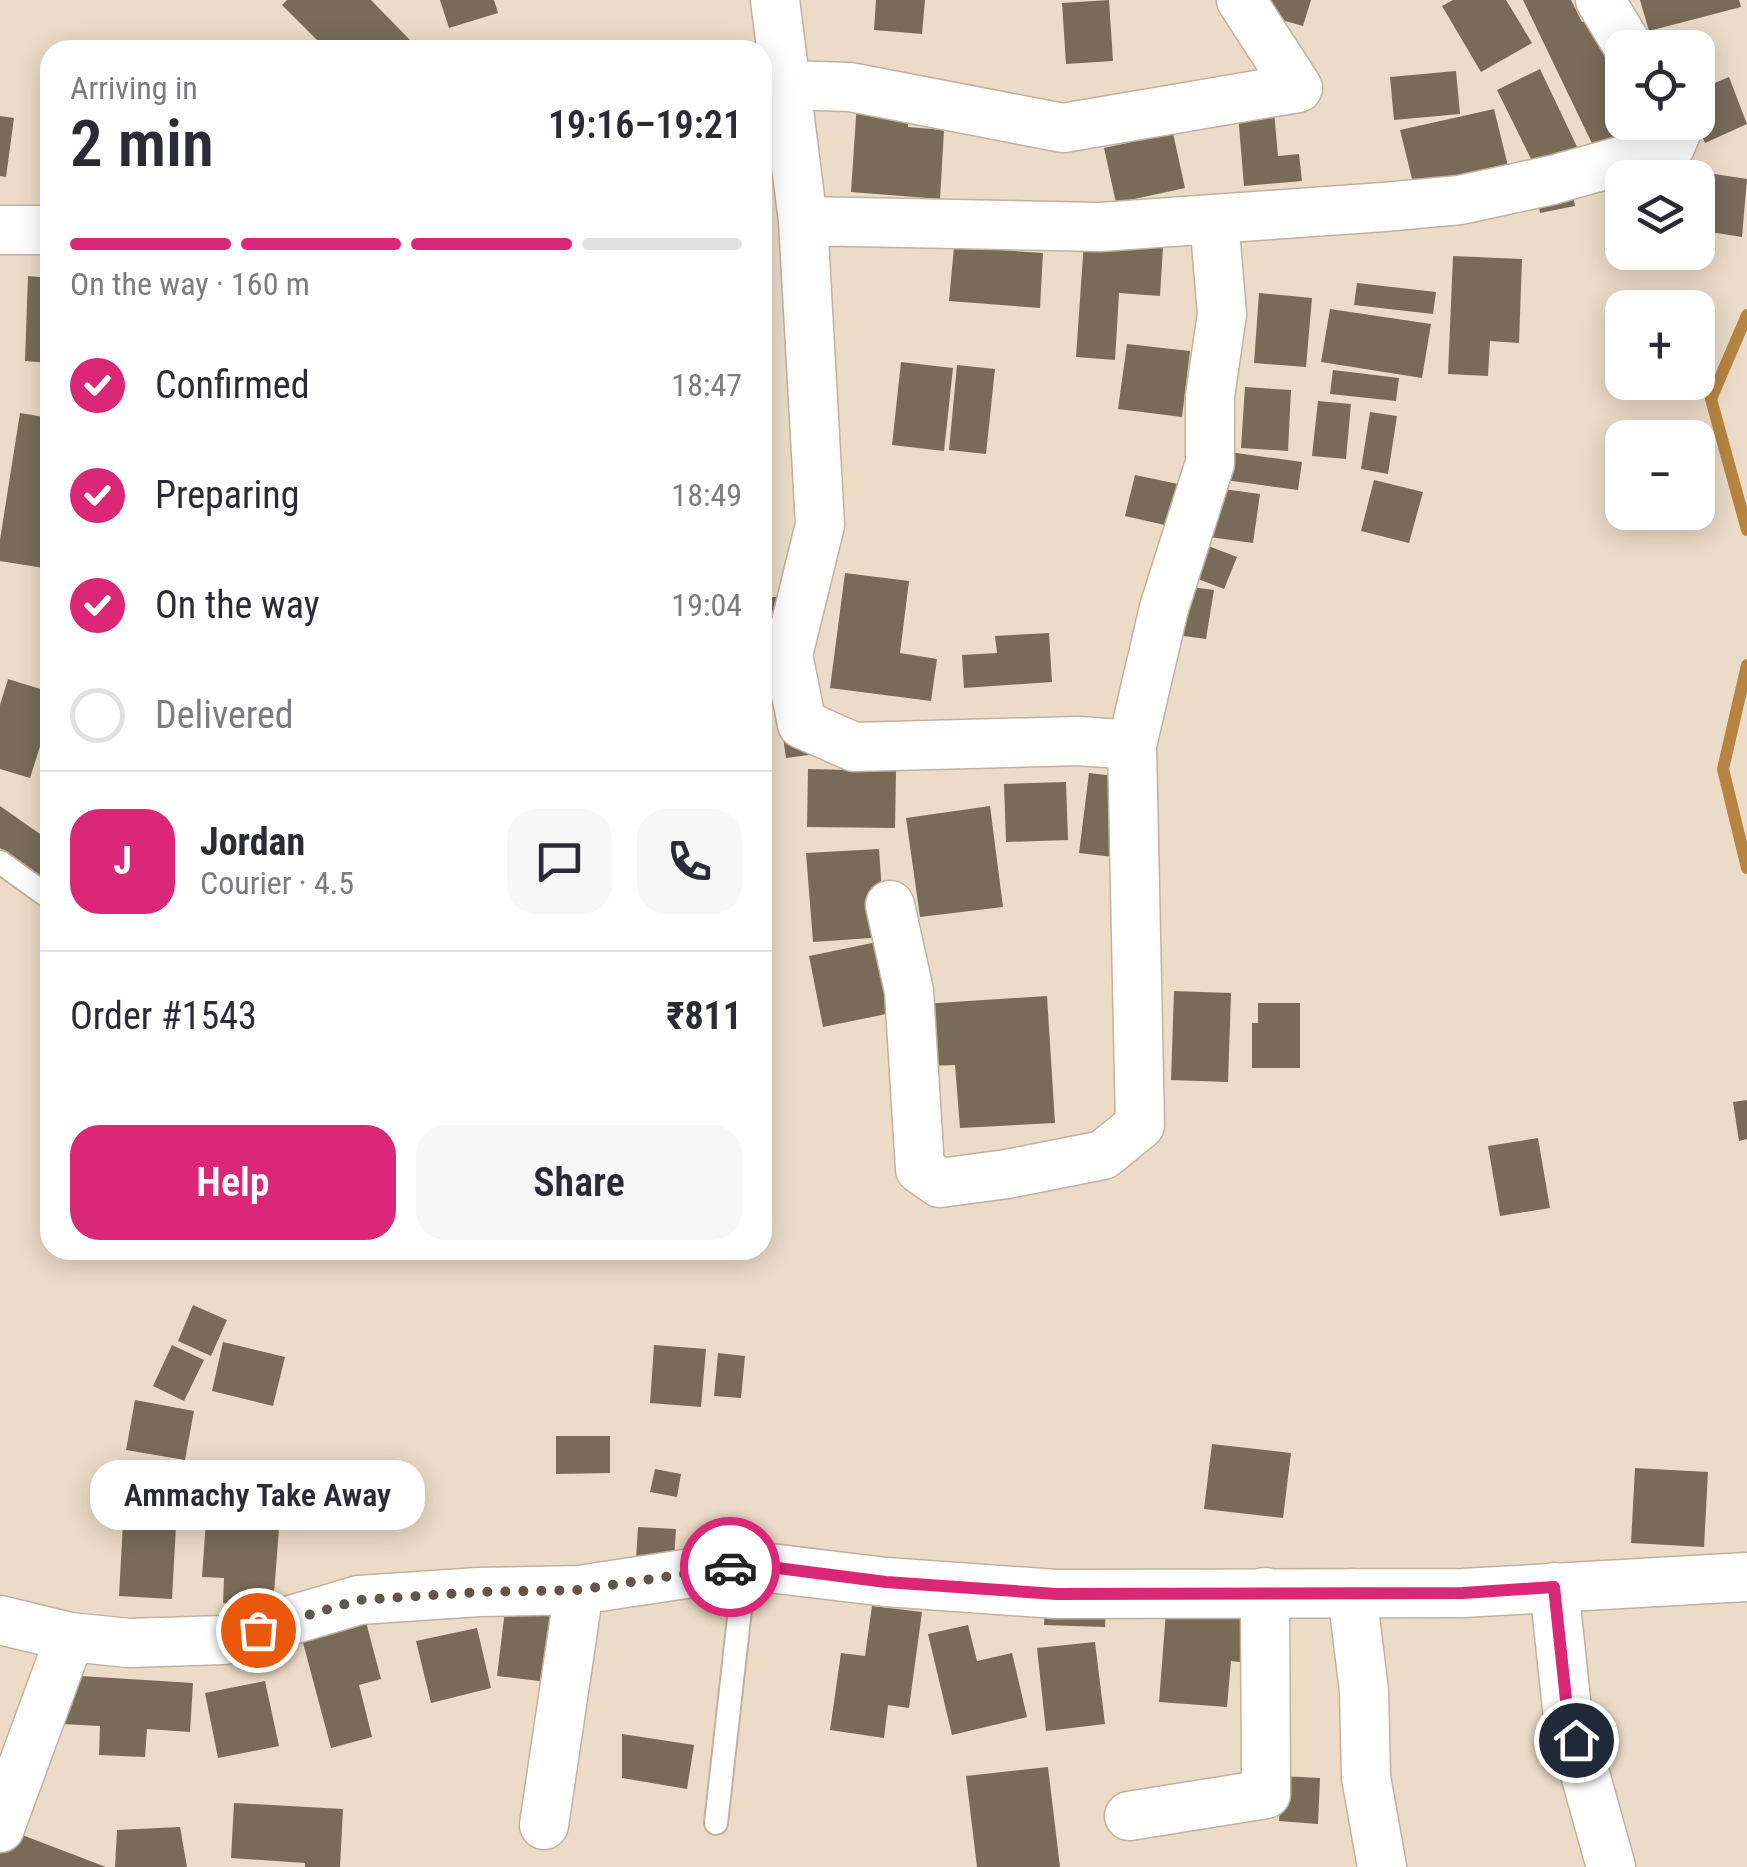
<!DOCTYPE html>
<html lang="en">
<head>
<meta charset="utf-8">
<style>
	body { margin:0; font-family:"Roboto Condensed",sans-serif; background:#f7f7f7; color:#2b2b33; height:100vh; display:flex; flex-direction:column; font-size:38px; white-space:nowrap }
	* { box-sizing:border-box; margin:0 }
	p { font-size:32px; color:#7c7c81 }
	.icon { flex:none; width:55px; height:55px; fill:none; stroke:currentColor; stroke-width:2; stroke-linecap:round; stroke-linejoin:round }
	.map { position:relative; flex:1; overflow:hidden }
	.details { position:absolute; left:40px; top:40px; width:732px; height:1220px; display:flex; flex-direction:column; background:#fff; border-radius:30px; box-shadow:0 5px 25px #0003 }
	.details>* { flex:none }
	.tools { position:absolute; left:1605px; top:30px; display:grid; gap:20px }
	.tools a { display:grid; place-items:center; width:110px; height:110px; border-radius:20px; background:#fff; box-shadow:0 5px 25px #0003; font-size:50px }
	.pin { position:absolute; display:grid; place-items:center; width:85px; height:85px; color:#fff; margin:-42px; border:5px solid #fff; border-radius:50%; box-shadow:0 2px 10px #0007 }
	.courier { position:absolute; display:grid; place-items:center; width:100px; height:100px; margin:-50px; border:8px solid #db2777; border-radius:50%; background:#fff; color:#222; box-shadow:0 2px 12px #0007 }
	.bubble { position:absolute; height:70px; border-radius:30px; background:#fff; box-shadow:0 5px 25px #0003; font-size:32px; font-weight:600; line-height:70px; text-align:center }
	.summary em { font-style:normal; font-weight:600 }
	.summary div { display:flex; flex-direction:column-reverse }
	.summary { display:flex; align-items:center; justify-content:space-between; height:170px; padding:0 30px }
	h1 { font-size:65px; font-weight:600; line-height:75px }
	.bar { display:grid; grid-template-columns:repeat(4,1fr); gap:15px 10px; align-content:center; height:120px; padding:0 30px }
	.bar i { height:12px; border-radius:8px; background:#e1e1e2 }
	.bar .active { background:#db2777 }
	.bar p { grid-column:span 4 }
	.line { display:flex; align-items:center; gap:25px; padding:0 30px; border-top:2px solid #e1e1e2 }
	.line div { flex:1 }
	.round { display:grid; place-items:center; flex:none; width:105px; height:105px; border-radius:30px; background:#f7f7f7 }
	ol { padding:0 30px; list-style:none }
	li { display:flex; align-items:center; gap:30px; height:110px }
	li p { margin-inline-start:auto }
	li .icon { padding:10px; border-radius:50%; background:#db2777; color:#fff; stroke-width:4 }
	li:last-child { color:#7c7c81 }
	li i { width:55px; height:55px; border:5px solid #e1e1e2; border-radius:50% }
	.action { display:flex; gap:20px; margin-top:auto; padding:20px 30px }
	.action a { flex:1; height:115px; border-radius:30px; background:#db2777; color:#fff; font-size:40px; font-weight:600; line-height:115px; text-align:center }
	.action a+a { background:#f7f7f7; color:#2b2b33 }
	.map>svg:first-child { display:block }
</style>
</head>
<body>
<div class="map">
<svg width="1747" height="1867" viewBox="0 0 1747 1867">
	<rect width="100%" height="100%" fill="#ecdbc7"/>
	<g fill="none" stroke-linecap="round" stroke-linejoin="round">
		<path stroke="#b78541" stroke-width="12" d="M 1747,315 L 1711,399 L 1747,530
			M 1747,665 L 1723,769 L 1747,868"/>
	</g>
	<path fill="#7a6b59" d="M 287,0 L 371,0 L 410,40 L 399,50 L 327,50 L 282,5 Z
		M 440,0 L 494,0 L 498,13 L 449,28 Z
		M 876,0 L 925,0 L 922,34 L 874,30 Z
		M 1109,0 L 1113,61 L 1066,64 L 1062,3 Z
		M 1256,0 L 1311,0 L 1303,26 L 1253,12 Z
		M 1453,0 L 1506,0 L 1532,43 L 1481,72 L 1442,6 Z
		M 1523,0 L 1571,0 L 1582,22 L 1595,16 L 1622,72 L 1622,122 L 1647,122 L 1652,133 L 1599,158 Z
		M 1640,0 L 1739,0 L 1741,7 L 1649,31 Z
		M 1540,69 L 1580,153 L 1538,173 L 1497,90 Z
		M 1456,71 L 1460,114 L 1394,120 L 1390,77 Z
		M 1729,77 L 1747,124 L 1705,143 L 1696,122 L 1698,90 Z
		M 857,102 L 910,106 L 908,127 L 944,130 L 940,199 L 851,192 Z
		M 1494,109 L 1509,170 L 1415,191 L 1400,130 Z
		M 1274,111 L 1278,156 L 1299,154 L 1302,181 L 1244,186 L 1238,114 Z
		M 0,116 L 14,118 L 6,177 L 0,176 Z
		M 1173,133 L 1185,188 L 1116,203 L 1104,148 Z
		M 762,134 L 776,136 L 772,173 L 762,172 Z
		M 1701,172 L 1747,179 L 1742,237 L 1698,230 Z
		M 1572,188 L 1575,206 L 1540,213 L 1537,195 Z
		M 762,218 L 772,218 L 771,270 L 762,270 Z
		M 1084,241 L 1163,247 L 1160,296 L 1119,293 L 1115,360 L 1076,357 Z
		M 954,247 L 1043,253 L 1040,308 L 949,301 Z
		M 1453,256 L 1522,259 L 1519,343 L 1490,341 L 1488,376 L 1448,374 Z
		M 28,276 L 50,278 L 50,363 L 25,361 Z
		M 1357,283 L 1436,292 L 1433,314 L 1354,305 Z
		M 1259,293 L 1312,298 L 1306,367 L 1254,363 Z
		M 1330,309 L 1431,324 L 1422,378 L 1321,362 Z
		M 1127,344 L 1190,351 L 1182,417 L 1118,409 Z
		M 901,362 L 953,368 L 944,451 L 892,445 Z
		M 957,365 L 995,369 L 986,454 L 949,450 Z
		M 1333,370 L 1399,378 L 1396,401 L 1330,394 Z
		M 1245,387 L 1291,390 L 1288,451 L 1241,448 Z
		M 1318,401 L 1351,404 L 1346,459 L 1312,456 Z
		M 1370,412 L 1397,416 L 1388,474 L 1361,469 Z
		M 20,413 L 50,418 L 50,569 L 0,561 L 0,540 Z
		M 1222,451 L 1302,462 L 1298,490 L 1218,479 Z
		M 1135,475 L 1178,484 L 1169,526 L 1125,516 Z
		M 1374,480 L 1423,492 L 1409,543 L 1361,531 Z
		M 1216,488 L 1260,494 L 1253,543 L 1209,537 Z
		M 762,503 L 770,503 L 770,520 L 762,521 Z
		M 1198,542 L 1237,557 L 1224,589 L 1185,574 Z
		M 845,573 L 909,581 L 900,653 L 937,659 L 931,701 L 830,688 Z
		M 1184,586 L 1214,590 L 1206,639 L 1176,635 Z
		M 786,596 L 793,661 L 762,664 L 762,598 Z
		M 1049,633 L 1052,682 L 964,688 L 962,655 L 997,653 L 995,636 Z
		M 8,679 L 50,692 L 50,715 L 30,778 L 0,769 L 0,705 Z
		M 783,737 L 816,754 L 786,758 Z
		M 808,769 L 896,771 L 895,828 L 807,827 Z
		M 1089,773 L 1123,777 L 1113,857 L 1079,853 Z
		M 1066,782 L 1068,840 L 1006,842 L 1004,784 Z
		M 0,806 L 50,841 L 50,863 L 41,876 L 0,848 Z
		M 990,806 L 1003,907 L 920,917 L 906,818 Z
		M 879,849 L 885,937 L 813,942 L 806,853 Z
		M 877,942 L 891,1013 L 823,1027 L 809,956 Z
		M 1174,991 L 1231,993 L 1228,1082 L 1171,1080 Z
		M 1047,996 L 1055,1123 L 960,1128 L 955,1065 L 927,1066 L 923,1004 Z
		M 1258,1003 L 1300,1003 L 1300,1068 L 1252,1068 L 1252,1023 L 1258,1023 Z
		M 1747,1100 L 1747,1139 L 1739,1141 L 1733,1102 Z
		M 1538,1138 L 1550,1208 L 1500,1216 L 1488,1146 Z
		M 193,1305 L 227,1320 L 211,1356 L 178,1341 Z
		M 223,1342 L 285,1357 L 273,1406 L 212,1391 Z
		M 172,1345 L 204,1360 L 184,1401 L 153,1386 Z
		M 654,1345 L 706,1349 L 701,1407 L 650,1403 Z
		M 718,1353 L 745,1356 L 741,1398 L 714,1396 Z
		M 135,1400 L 194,1411 L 185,1460 L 126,1450 Z
		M 556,1436 L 610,1436 L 610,1473 L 556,1474 Z
		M 1212,1444 L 1291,1453 L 1283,1518 L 1204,1509 Z
		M 1635,1468 L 1708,1472 L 1704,1547 L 1631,1543 Z
		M 655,1469 L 681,1474 L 677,1497 L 650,1492 Z
		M 248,1499 L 281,1502 L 273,1607 L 223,1603 L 224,1578 L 202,1577 L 206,1520 L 246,1523 Z
		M 123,1522 L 176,1526 L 172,1599 L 119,1596 Z
		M 638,1527 L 676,1529 L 674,1562 L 636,1560 Z
		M 1167,1599 L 1251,1605 L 1247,1663 L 1231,1661 L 1227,1707 L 1159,1702 Z
		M 1045,1605 L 1106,1608 L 1105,1627 L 1044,1625 Z
		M 872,1606 L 922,1612 L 909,1708 L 888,1705 L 884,1738 L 830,1730 L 841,1653 L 865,1656 Z
		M 505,1610 L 554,1617 L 547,1682 L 497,1676 Z
		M 366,1622 L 381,1679 L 359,1685 L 372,1737 L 331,1748 L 302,1639 Z
		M 968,1625 L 977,1661 L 1012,1653 L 1027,1717 L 952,1735 L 928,1634 Z
		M 477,1628 L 491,1688 L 431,1703 L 416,1641 Z
		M 1095,1642 L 1105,1724 L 1046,1731 L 1037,1648 Z
		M 65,1675 L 193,1683 L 190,1732 L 147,1729 L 145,1757 L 99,1755 L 100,1726 L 62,1724 Z
		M 265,1681 L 279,1746 L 218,1758 L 205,1693 Z
		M 622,1734 L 694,1745 L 687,1789 L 622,1778 Z
		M 1048,1767 L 1060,1867 L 977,1867 L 966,1776 Z
		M 1281,1776 L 1320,1778 L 1318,1824 L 1279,1821 Z
		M 234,1803 L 343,1809 L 340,1867 L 305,1867 L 305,1863 L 231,1858 Z
		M 180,1827 L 187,1867 L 115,1867 L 117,1830 Z
		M 9,1830 L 106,1867 L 0,1867 L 0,1854 Z"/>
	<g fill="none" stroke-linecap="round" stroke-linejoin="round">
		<g stroke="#c2b19e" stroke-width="26">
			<path id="service" d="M 0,862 L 50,898
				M 716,1823 L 745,1565"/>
		</g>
		<g stroke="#c2b19e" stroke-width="51">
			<path id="minor" d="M 775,0 L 803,221 L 1100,227 L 1384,207 L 1460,200 L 1552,180 L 1670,147 L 1676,133 L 1672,122
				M 1600,0 L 1629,48
				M 786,85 L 850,87 L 1063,128 L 1298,88 L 1241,0
				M 803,221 L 820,525 L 788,655 L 802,724 L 854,747 L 1079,741 L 1132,745 L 1140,1125 L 1103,1155 L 1007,1174 L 940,1183 L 920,1169 L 909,991 L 890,905
				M 0,230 L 50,230
				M 1132,745 L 1164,608 L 1210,463 L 1210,396 L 1222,314 L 1214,219
				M 1554,1587 L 1567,1709 L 1611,1867
				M 1352,1593 L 1364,1691 L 1366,1777 L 1382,1867
				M 0,1620 L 70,1637 L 129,1643 L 224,1640 L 359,1600 L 479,1592 L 579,1590 L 745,1565 L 886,1582 L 1056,1594 L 1463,1593 L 1747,1577
				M 1129,1816 L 1266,1794 L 1265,1592
				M 544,1825 L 579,1590
				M 0,1828 L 70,1637"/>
		</g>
		<use href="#service" stroke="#fff" stroke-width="22"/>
		<use href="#minor" stroke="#fff" stroke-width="48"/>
	</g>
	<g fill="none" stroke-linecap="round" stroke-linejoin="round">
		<path stroke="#60564b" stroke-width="10" stroke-dasharray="0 18" d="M 258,1630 L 359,1600 L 479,1592 L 579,1590 L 730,1567"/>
		<path stroke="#db2777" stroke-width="12" d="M 730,1567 L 746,1564 L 886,1582 L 1056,1594 L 1463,1593 L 1554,1587 L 1567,1709 L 1576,1740"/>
	</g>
</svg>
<div class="tools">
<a><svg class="icon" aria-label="locate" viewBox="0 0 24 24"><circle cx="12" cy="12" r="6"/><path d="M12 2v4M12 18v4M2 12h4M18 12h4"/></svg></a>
<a><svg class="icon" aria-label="layers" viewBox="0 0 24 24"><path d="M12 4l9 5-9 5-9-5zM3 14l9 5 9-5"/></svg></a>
<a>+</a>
<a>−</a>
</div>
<div class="pin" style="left:258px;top:1630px;background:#ea580c"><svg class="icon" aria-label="bag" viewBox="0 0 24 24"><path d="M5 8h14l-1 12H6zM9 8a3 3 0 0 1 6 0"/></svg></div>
<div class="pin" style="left:1576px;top:1740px;background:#1f2937"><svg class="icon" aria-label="home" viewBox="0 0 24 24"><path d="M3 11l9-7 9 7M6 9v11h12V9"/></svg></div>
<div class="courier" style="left:730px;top:1567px"><svg class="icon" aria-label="car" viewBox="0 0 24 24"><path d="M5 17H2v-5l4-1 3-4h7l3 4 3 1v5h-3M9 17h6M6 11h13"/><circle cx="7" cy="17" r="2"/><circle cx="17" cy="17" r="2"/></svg></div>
<div class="bubble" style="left:90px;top:1460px;width:335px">Ammachy Take Away</div>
<section class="details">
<div class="summary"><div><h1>2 min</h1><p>Arriving in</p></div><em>19:16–19:21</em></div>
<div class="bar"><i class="active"></i><i class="active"></i><i class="active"></i><i></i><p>On the way · 160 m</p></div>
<ol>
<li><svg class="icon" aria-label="check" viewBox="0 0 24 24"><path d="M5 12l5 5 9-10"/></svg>Confirmed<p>18:47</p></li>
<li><svg class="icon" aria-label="check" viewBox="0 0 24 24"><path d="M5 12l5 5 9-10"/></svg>Preparing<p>18:49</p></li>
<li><svg class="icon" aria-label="check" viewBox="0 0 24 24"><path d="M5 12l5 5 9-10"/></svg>On the way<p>19:04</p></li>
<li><i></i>Delivered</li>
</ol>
<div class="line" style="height:180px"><b class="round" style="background:#db2777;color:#fff">J</b><div><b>Jordan</b><p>Courier · 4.5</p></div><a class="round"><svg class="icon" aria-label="chat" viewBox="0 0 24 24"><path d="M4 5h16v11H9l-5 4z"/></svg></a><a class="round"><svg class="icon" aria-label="phone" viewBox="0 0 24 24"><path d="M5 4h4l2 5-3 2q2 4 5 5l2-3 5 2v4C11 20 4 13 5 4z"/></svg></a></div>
<div class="line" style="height:130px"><div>Order #1543</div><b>₹811</b></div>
<div class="action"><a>Help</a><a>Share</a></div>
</section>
</div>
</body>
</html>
